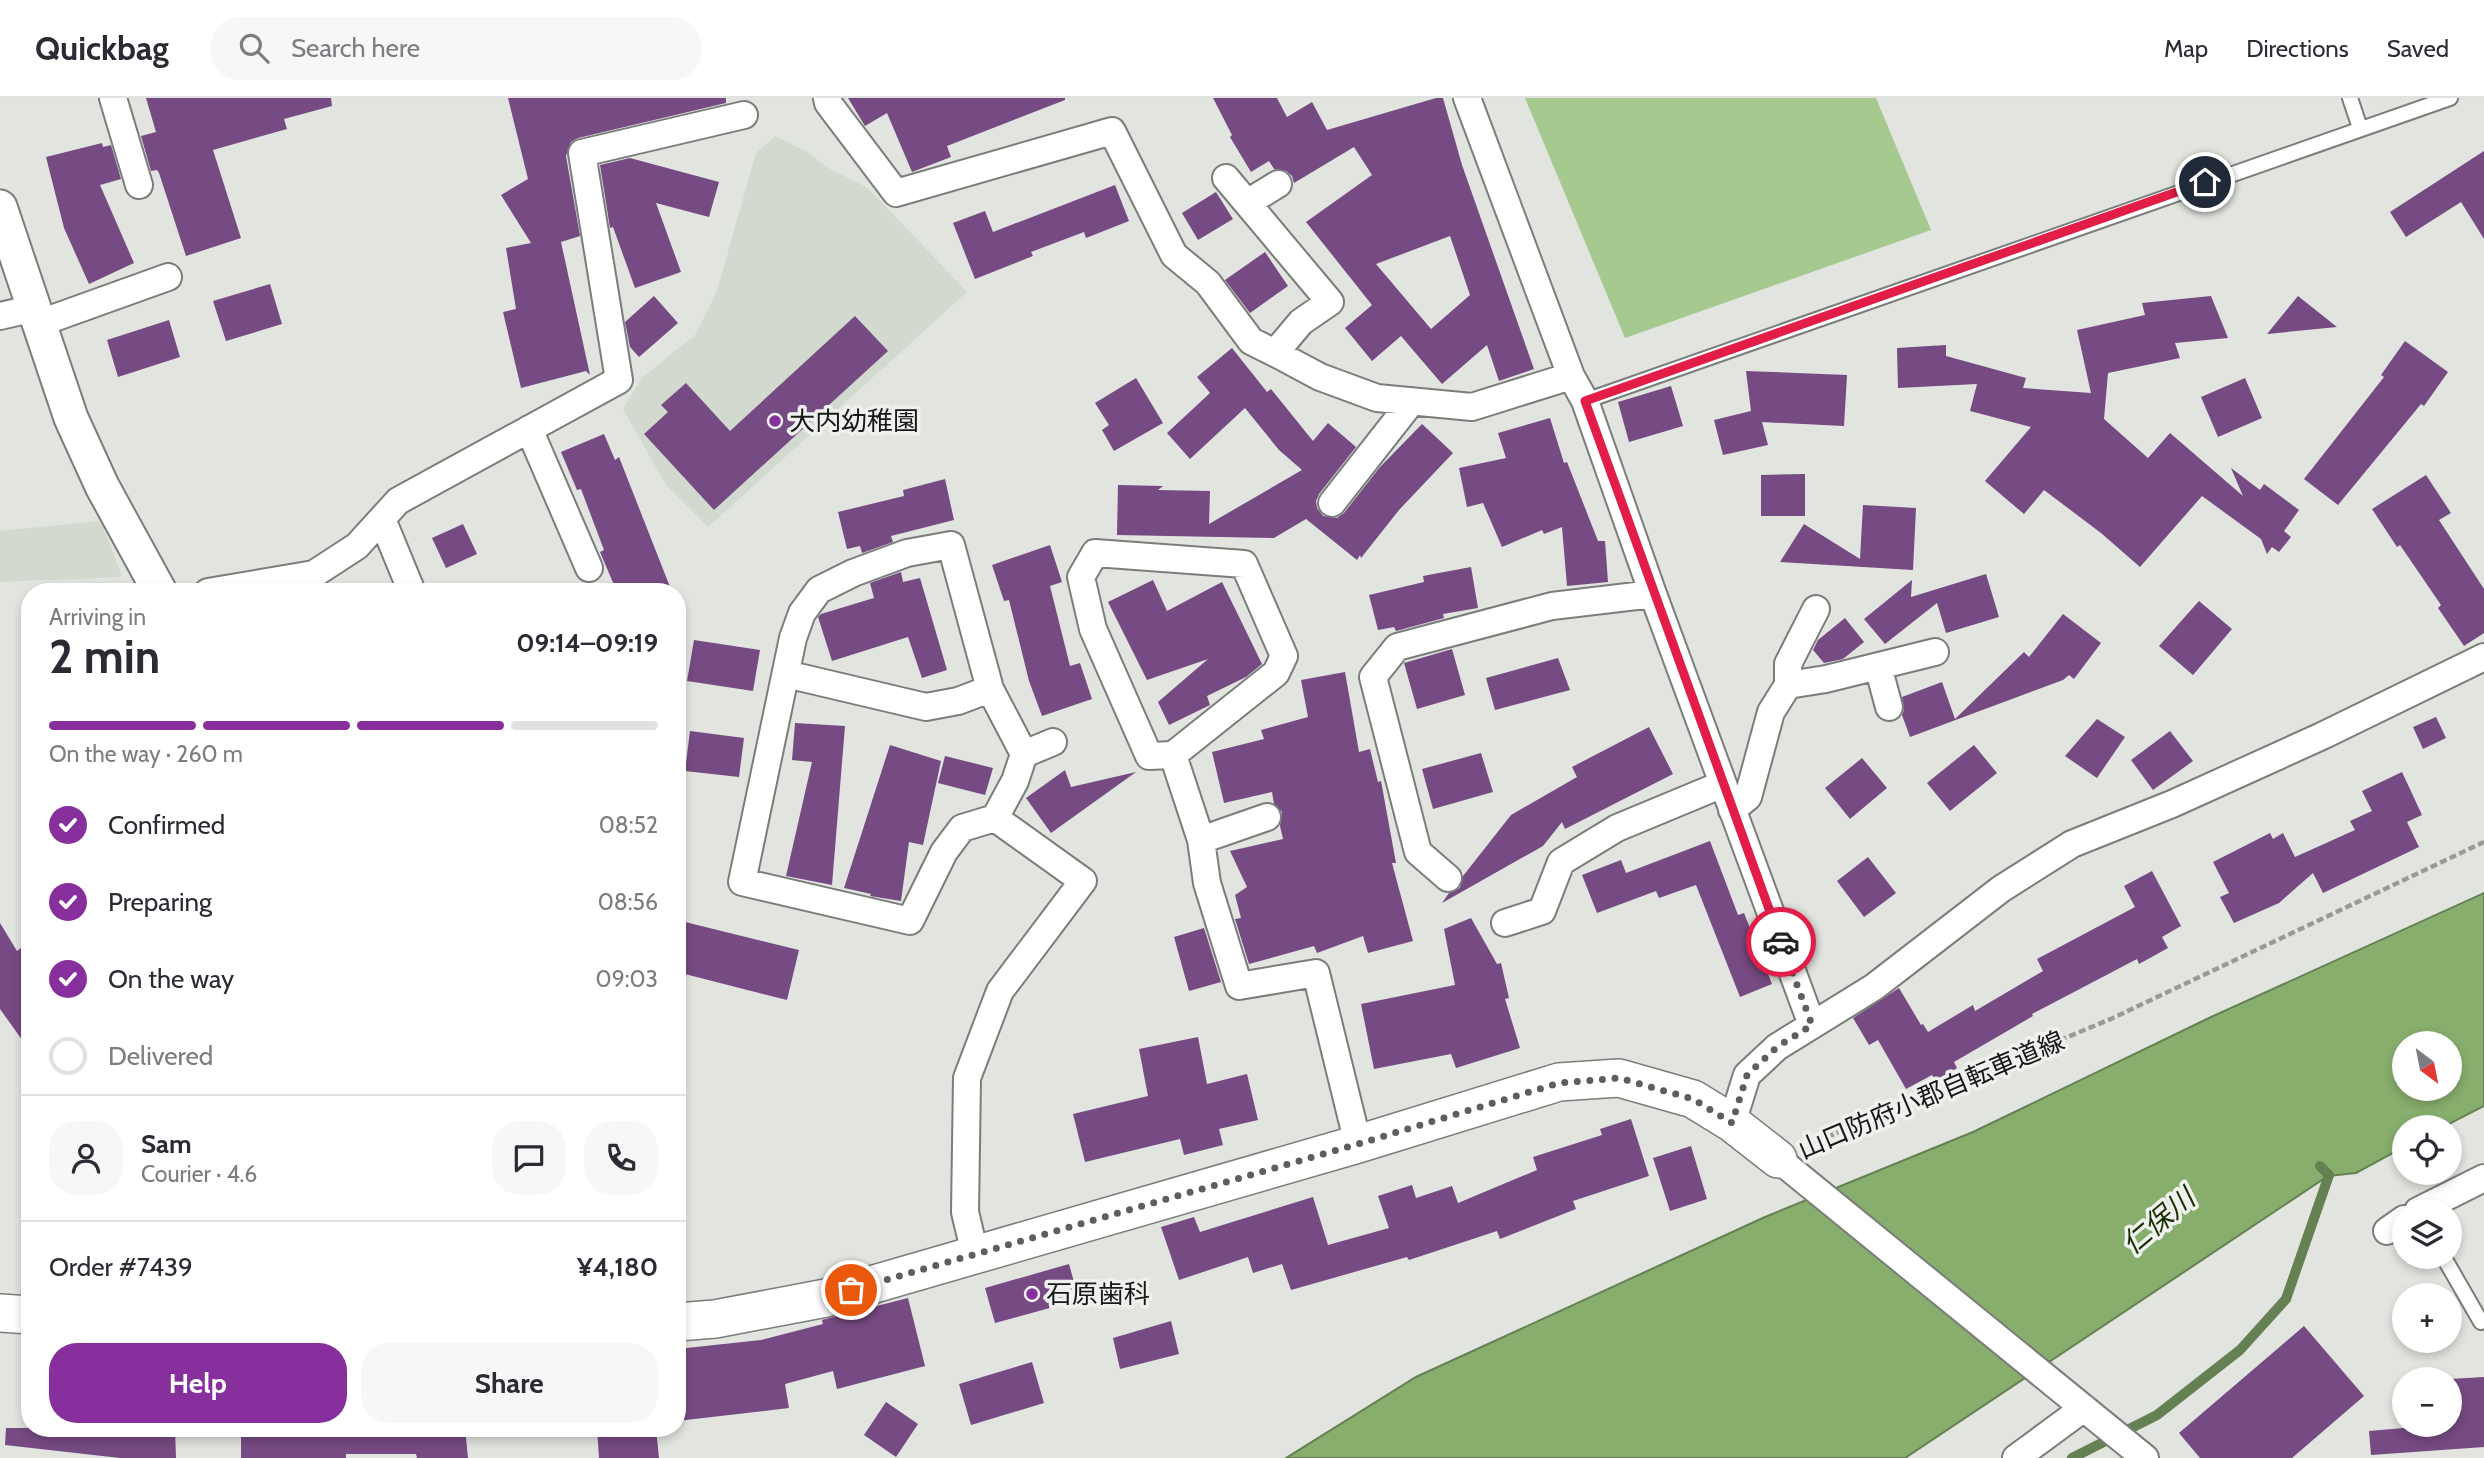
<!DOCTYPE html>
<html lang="en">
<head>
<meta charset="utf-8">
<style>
	body { margin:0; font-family:Cabin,"Noto Sans JP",sans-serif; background:#f7f7f7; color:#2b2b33; height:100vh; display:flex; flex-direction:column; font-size:26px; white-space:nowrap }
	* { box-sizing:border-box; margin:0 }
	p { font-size:23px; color:#7c7c81 }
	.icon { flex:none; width:38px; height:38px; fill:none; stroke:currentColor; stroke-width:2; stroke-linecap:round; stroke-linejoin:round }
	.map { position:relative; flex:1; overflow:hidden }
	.side { position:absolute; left:21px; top:485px; width:665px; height:854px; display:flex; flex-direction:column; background:#fff; border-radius:28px; box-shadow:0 4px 10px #0003 }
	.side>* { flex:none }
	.needle { width:46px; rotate:148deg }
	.tools { position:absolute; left:2392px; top:933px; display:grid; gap:14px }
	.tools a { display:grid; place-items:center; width:70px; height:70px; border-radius:50%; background:#fff; box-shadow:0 4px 10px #0003; font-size:35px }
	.pin { position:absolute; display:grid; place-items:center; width:60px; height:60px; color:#fff; margin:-30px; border:4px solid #fff; border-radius:50%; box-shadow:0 2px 7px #0007 }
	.courier { position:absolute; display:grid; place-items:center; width:70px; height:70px; margin:-35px; border:5px solid #e11d48; border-radius:50%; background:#fff; color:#222; box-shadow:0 2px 9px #0007 }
	.overview em { font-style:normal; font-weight:800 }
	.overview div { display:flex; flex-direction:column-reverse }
	.overview { display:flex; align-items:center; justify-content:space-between; height:119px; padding:0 28px }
	h1 { font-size:46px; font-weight:800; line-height:52px }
	.bar { display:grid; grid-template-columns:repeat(4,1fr); gap:10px 7px; align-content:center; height:84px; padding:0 28px }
	.bar i { height:9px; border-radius:5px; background:#e1e1e2 }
	.bar .active { background:#872f9c }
	.bar p { grid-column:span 4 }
	.line { display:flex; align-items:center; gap:18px; padding:0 28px; border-top:2px solid #e1e1e2 }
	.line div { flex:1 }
	.round { display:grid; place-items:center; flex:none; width:74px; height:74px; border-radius:28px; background:#f7f7f7 }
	ol { padding:0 28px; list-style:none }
	li { display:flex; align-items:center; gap:21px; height:77px }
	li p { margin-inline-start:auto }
	li .icon { padding:7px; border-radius:50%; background:#872f9c; color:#fff; stroke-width:4 }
	li:last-child { color:#7c7c81 }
	li i { width:38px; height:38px; border:4px solid #e1e1e2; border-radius:50% }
	.primary-button { display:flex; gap:14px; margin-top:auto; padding:14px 28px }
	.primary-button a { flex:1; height:80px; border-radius:28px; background:#872f9c; color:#fff; font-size:28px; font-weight:800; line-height:80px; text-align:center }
	.primary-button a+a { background:#f7f7f7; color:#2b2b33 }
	header { display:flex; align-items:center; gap:42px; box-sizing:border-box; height:98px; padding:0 35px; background:#fff; border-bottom:2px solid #e1e1e2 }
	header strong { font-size:33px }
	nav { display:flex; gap:38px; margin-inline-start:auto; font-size:24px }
	.search { width:490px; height:63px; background:#f7f7f7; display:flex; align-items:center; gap:18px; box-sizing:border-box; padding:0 24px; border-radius:28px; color:#7c7c81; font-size:26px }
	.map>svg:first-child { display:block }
</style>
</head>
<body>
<header>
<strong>Quickbag</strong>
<div class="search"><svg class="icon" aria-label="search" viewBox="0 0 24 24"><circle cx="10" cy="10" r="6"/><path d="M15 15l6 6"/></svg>Search here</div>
<nav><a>Map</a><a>Directions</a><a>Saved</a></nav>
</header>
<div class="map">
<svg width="2484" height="1360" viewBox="0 0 2484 1360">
	<rect width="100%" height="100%" fill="#e1e4df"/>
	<path fill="#d2d9ce" d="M 775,38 L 809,55 L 830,71 L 868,90 L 967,194 L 708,429 L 666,387 L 623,311 L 642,280 L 696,236 L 717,193 L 756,55 Z
		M 101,423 L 122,479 L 0,484 L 0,433 Z"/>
	<path fill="#a6c98f" d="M 1525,0 L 1876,0 L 1931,132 L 1625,240 Z"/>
	<path fill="#87ae6d" stroke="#658153" stroke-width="2" fill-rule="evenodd" d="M 2484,795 L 2484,1008 L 2443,1029 L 2404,1029 L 2404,1049 L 2356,1075 L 2328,1078 L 1905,1360 L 1286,1360 L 1416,1279 L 1765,1119 L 1973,1034 L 2209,920 ZM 2404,945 L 2450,945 L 2450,990 L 2404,990 Z"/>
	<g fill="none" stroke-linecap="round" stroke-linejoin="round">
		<path stroke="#658153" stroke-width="10" d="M 2072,1360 L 2157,1317 L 2240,1252 L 2286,1201 L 2329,1077 L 2320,1068"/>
	</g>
	<path fill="#764a82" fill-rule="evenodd" d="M 146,0 L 331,0 L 332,8 L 284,21 L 287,31 L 213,52 L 241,140 L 186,158 L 159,75 L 157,72 L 151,73 L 141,38 L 156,34 Z
		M 508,0 L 726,0 L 726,5 L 578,40 L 571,44 L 566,58 L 580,138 L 561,144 L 590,277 L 586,273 L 521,290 L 503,214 L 516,211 L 506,150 L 531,145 L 501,97 L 528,81 Z
		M 848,0 L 1065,0 L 1065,2 L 947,48 L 951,59 L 912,74 L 887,15 L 865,28 Z
		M 1213,0 L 1277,0 L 1287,19 L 1312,4 L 1327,32 L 1436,0 L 1443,0 L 1462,67 L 1534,271 L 1499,283 L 1487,247 L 1442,286 L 1401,238 L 1372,263 L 1345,230 L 1372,207 L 1306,124 L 1372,77 L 1354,49 L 1294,85 L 1292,78 L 1286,73 L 1274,71 L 1269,63 L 1251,74 L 1230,39 L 1232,37 ZM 1450,138 L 1470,197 L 1431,231 L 1376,166 Z
		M 102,45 L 103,49 L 111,47 L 121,81 L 100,87 L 134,165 L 89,186 L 64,130 L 46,59 Z
		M 2484,53 L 2484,141 L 2461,104 L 2406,139 L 2390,114 Z
		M 630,60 L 719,84 L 709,119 L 656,105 L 681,174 L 635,190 L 613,129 L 610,130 L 600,67 Z
		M 1115,87 L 1129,123 L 1086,140 L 1084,134 L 1031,154 L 1033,158 L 975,181 L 953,125 L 985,113 L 993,134 Z
		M 1216,94 L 1233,121 L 1198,142 L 1182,115 Z
		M 1265,154 L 1288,188 L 1250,215 L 1225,182 Z
		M 270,186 L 282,226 L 226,243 L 213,203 Z
		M 654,198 L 678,225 L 639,259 L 630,249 L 625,224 Z
		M 2211,198 L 2228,240 L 2175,245 L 2180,260 L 2108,275 L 2104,321 L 2148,360 L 2170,335 L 2243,398 L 2231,370 L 2260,392 L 2264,386 L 2299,412 L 2284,433 L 2291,439 L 2279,454 L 2272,449 L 2267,456 L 2261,441 L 2202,398 L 2140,469 L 2101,435 L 2044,392 L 2024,416 L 1985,383 L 2031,329 L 1970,313 L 1977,286 L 1898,290 L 1897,250 L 1946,247 L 1946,258 L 2026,280 L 2023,290 L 2091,295 L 2077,232 L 2145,217 L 2142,205 Z
		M 2298,198 L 2337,229 L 2267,236 Z
		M 855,218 L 888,253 L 714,412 L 644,336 L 668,314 L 661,307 L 686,285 L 730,333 Z
		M 169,222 L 180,259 L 118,279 L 107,242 Z
		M 2405,243 L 2448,274 L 2424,308 L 2421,306 L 2338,407 L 2304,381 L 2384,279 L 2381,277 Z
		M 1232,250 L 1267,294 L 1271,291 L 1313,343 L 1328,325 L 1356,349 L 1319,396 L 1316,403 L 1317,410 L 1323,418 L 1337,420 L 1344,415 L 1380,369 L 1422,326 L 1453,355 L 1399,412 L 1361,460 L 1360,457 L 1357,462 L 1306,421 L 1274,440 L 1117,437 L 1118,387 L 1163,388 L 1158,392 L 1210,393 L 1209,426 L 1302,372 L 1279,352 L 1245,310 L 1190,361 L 1167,335 L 1210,295 L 1197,279 Z
		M 1746,273 L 1847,277 L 1844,328 L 1762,324 L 1768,347 L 1723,357 L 1714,322 L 1751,313 Z
		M 1136,280 L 1163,325 L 1114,353 L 1102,332 L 1109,327 L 1095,305 Z
		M 2245,280 L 2262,320 L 2218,339 L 2201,299 Z
		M 1671,288 L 1683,328 L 1629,344 L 1618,304 Z
		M 1550,320 L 1564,365 L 1567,364 L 1598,443 L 1605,443 L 1608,484 L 1567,488 L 1562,429 L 1544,436 L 1542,432 L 1502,449 L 1483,405 L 1467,409 L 1459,370 L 1506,360 L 1498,335 Z
		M 604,336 L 615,362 L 619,359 L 672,494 L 617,494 L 600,454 L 604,452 L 581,391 L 577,392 L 561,354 Z
		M 1805,376 L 1805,418 L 1761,418 L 1761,377 Z
		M 2426,377 L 2451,415 L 2439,422 L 2484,491 L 2484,535 L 2464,548 L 2438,510 L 2441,507 L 2400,447 L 2397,449 L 2372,411 Z
		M 945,381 L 954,422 L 891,438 L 893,444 L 862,455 L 860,448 L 847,451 L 838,414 L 904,398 L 903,392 Z
		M 1863,407 L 1916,410 L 1913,472 L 1780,464 L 1804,426 L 1860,461 Z
		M 463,426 L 477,456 L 446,470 L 432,440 Z
		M 1050,447 L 1062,484 L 1050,488 L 1070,568 L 1080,565 L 1092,601 L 1042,618 L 1029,583 L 1009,502 L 1004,503 L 992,467 Z
		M 1471,469 L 1478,510 L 1443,516 L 1444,520 L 1396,533 L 1394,529 L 1378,532 L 1369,497 L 1424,484 L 1423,478 Z
		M 901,474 L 903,484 L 920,480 L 947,572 L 922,580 L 908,539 L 832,563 L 818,519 L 821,516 L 874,500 L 870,485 Z
		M 1986,476 L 1999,519 L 1946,535 L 1937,505 L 1885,546 L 1864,521 L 1912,482 L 1911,499 Z
		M 1153,482 L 1167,513 L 1222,484 L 1262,566 L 1246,579 L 1207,598 L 1210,607 L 1169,627 L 1158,604 L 1208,561 L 1147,582 L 1108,504 Z
		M 2199,503 L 2232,531 L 2193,577 L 2159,548 Z
		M 2063,516 L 2101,545 L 2074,581 L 2069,577 L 2063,582 L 1910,639 L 1902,617 L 1904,612 L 1902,599 L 1942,584 L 1955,621 L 2024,554 L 2029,559 Z
		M 1845,520 L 1864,544 L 1843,561 L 1824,565 L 1813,552 L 1818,542 Z
		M 694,542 L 760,552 L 753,593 L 687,583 Z
		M 1452,551 L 1465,597 L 1417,611 L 1404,565 Z
		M 1558,560 L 1570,592 L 1495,612 L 1486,580 Z
		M 1345,574 L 1359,654 L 1370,651 L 1378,684 L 1381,683 L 1396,765 L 1392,765 L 1413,843 L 1368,855 L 1363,838 L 1317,855 L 1314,848 L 1249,866 L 1235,821 L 1241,820 L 1235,797 L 1247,789 L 1230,753 L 1283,741 L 1280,728 L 1282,714 L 1274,706 L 1272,694 L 1224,705 L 1212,654 L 1264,641 L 1261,632 L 1308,619 L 1301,582 Z
		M 2436,619 L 2446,640 L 2423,651 L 2413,629 Z
		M 2097,621 L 2125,639 L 2097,680 L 2065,658 Z
		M 795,625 L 845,628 L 832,787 L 786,778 L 812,664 L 792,662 Z
		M 1649,629 L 1673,676 L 1565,731 L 1562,724 L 1543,748 L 1442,805 L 1449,795 L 1460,790 L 1463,778 L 1511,717 L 1577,679 L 1572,669 Z
		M 690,633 L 744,640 L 739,679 L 685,673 Z
		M 2170,633 L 2193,663 L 2153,692 L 2131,662 Z
		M 890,647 L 941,663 L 923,747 L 909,744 L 901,803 L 876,799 L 870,798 L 871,796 L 844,790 Z
		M 1974,647 L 1997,675 L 1950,713 L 1927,685 Z
		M 1481,655 L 1493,694 L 1433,711 L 1422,671 Z
		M 945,658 L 993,670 L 985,697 L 938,685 Z
		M 1862,660 L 1887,690 L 1850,721 L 1825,690 Z
		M 1065,672 L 1071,689 L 1136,674 L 1051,735 L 1026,700 Z
		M 2402,674 L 2422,717 L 2407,724 L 2419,749 L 2323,795 L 2313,775 L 2279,805 L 2234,825 L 2220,799 L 2229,795 L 2213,764 L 2270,735 L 2273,741 L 2283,735 L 2295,759 L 2355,732 L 2350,723 L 2372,713 L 2362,693 Z
		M 1710,743 L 1738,817 L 1744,815 L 1772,886 L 1740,899 L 1696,787 L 1659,800 L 1656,793 L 1597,815 L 1582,777 L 1621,762 L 1626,775 Z
		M 1868,759 L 1896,795 L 1864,819 L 1837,783 Z
		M 2152,773 L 2181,828 L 2162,839 L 2168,850 L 2139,866 L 2137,861 L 2032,916 L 2033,918 L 1954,964 L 1957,970 L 1936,982 L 1932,977 L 1906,991 L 1878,942 L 1869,947 L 1853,920 L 1899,890 L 1921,927 L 1923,926 L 1928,934 L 1973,907 L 1975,913 L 2043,873 L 2037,861 L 2135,809 L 2124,788 Z
		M 1471,820 L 1497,866 L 1501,865 L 1509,900 L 1505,901 L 1520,950 L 1456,970 L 1451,956 L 1374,971 L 1361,906 L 1455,887 L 1444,831 Z
		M 677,822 L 799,852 L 787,902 L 677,874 Z
		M 0,825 L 17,853 L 30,843 L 30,953 L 0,911 Z
		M 1204,830 L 1221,884 L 1189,893 L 1174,839 Z
		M 1198,939 L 1207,986 L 1247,976 L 1258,1022 L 1219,1031 L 1223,1047 L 1184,1057 L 1180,1041 L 1085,1064 L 1073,1016 L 1148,998 L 1139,951 Z
		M 1631,1021 L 1649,1078 L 1573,1103 L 1576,1111 L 1500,1141 L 1497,1133 L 1409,1162 L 1407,1159 L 1291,1192 L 1282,1166 L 1253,1175 L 1248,1159 L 1179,1182 L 1161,1129 L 1194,1119 L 1200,1134 L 1313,1099 L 1328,1147 L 1389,1130 L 1378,1098 L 1412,1087 L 1416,1100 L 1452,1088 L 1458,1105 L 1537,1072 L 1533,1059 L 1602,1037 L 1600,1031 Z
		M 1691,1048 L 1707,1101 L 1670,1113 L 1653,1060 Z
		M 1069,1166 L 1079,1202 L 995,1225 L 985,1190 Z
		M 908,1200 L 925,1268 L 837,1291 L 833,1273 L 785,1286 L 789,1310 L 677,1323 L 677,1251 L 761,1242 L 823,1226 L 822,1222 Z
		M 1171,1223 L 1179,1256 L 1120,1271 L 1113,1240 Z
		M 2304,1228 L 2364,1298 L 2292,1360 L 2200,1360 L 2179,1335 Z
		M 1032,1264 L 1044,1305 L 971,1327 L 959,1286 Z
		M 2484,1279 L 2484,1349 L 2371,1357 L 2369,1333 L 2450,1326 L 2450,1281 Z
		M 886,1304 L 918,1326 L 896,1359 L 864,1337 Z
		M 6,1330 L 175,1330 L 176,1360 L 120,1360 L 5,1347 Z
		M 241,1330 L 465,1330 L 468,1360 L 417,1360 L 416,1356 L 346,1356 L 346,1360 L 241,1360 Z
		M 597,1330 L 656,1330 L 659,1360 L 599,1360 Z"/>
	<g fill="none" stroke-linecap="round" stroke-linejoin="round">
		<g stroke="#7a7d79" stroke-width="18">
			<path id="service" d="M 2350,0 L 2360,30
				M 1585,303 L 2450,0
				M 2443,1158 L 2481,1224"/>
		</g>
		<g stroke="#7a7d79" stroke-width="30">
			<path id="minor" d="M 113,0 L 139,87
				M 827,0 L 828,5 L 896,95 L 1112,33 L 1174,157 L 1208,185 L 1251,243 L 1275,255 L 1320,279 L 1377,300 L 1472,309 L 1571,278
				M 1467,0 L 1571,278 L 1585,303 L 1653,496 L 1812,927
				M 1226,80 L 1330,204 L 1301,224 L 1275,255
				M 1247,105 L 1278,86
				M 0,218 L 35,210
				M 40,225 L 168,179
				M 529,331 L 589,470
				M 1332,405 L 1412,303
				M 382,421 L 412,494
				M 208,494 L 314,476 L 357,448 L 398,403 L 619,282 L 582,55 L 744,17
				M 1878,568 L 1889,609
				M 786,576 L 926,609 L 958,603 L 990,591
				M 1788,587 L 1788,566 L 1816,511
				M 1024,656 L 1053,644
				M 1173,657 L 1149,658 L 1093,531 L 1081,479 L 1095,455 L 1244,466 L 1284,558 L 1276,575 L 1173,657 L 1201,742 L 1207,785 L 1239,888 L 1316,875 L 1358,1046
				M 1732,712 L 1748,699 L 1771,614 L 1788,587 L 1826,581 L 1935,554
				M 1201,742 L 1267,719
				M 1448,780 L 1418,754 L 1373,579 L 1397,549 L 1552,508 L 1653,496
				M 1505,825 L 1542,813 L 1561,764 L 1617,730 L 1723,686
				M 1732,1025 L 1747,977 L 1777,949 L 1874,889 L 2001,791 L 2072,746 L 2172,706 L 2322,638 L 2484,559
				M 1778,1061 L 2145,1360
				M 2418,1113 L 2484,1080
				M 2387,1133 L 2404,1121
				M 975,1156 L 965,1114 L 967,980 L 1000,893 L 1083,783 L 995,720 L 1015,683 L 1024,656 L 990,591 L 951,447 L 907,455 L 853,475 L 819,492 L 802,515 L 793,540 L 742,784 L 910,823 L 944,754 L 962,730 L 995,720
				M 2016,1360 L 2084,1310"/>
		</g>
		<g stroke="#7a7d79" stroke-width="37">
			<path id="tertiary" d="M 0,109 L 71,320 L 102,388 L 160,494"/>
		</g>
		<g stroke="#7a7d79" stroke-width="40">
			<path id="secondary" d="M 0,1215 L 30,1217
				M 677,1224 L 715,1221 L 826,1200 L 1358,1046 L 1559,984 L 1619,980 L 1693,1001 L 1732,1025 L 1778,1061"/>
		</g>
		<path stroke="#989a96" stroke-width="4.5" stroke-dasharray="7 3.5" stroke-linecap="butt" d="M 1808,1048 L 1904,1004 L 2008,964 L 2113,920 L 2484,744"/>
		<use href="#service" stroke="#fff" stroke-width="14"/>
		<use href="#minor" stroke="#fff" stroke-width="26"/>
		<use href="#tertiary" stroke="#fff" stroke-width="33"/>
		<use href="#secondary" stroke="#fff" stroke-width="37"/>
	</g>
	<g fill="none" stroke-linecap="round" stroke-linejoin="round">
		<path stroke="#5e5f5c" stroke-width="7" stroke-dasharray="0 12.6" d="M 851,1192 L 1358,1046 L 1559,985 L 1619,980 L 1693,1001 L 1732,1025 L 1747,977 L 1777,949 L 1812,927 L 1781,844"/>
		<path stroke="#e11d48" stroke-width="9" d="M 1781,844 L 1585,303 L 2205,84"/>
	</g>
	<g fill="#872f9c" stroke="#eef1ed" stroke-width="2.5">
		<circle cx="775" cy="323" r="7"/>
		<circle cx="1032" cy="1196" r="7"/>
	</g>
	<g text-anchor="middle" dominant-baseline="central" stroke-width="7" stroke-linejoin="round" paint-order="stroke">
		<g font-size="26" fill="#171816" stroke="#eef1ed" text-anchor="start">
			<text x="789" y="323">大内幼稚園</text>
			<text x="1046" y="1196">石原歯科</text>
		</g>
		<g font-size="26" fill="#171816" stroke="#eef1ed">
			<text transform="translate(1931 997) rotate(-23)">山口防府小郡自転車道線</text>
		</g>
		<g font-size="28" font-style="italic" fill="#193101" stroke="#eef1ed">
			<text transform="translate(2158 1123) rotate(-40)">仁保川</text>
		</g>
	</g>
</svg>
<div class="tools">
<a><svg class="needle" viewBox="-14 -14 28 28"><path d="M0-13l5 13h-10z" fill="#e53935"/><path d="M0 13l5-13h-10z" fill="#7c7c81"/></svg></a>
<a><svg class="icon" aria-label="locate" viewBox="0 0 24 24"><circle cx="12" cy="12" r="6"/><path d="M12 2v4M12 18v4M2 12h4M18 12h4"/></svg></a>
<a><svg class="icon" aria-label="layers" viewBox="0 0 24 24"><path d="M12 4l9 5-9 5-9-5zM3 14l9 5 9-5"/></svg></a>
<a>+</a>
<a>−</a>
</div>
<div class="pin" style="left:851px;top:1192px;background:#ea580c"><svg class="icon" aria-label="bag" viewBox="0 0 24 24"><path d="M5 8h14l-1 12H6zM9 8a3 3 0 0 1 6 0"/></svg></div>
<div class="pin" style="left:2205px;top:84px;background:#1f2937"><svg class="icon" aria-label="home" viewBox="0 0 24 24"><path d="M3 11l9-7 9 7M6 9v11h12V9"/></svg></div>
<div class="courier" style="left:1781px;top:844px"><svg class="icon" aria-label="car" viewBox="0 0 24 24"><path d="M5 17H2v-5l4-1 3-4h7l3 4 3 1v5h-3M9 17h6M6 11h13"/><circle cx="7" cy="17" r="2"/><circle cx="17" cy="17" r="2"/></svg></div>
<section class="side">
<div class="overview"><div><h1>2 min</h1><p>Arriving in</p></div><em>09:14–09:19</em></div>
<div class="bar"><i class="active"></i><i class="active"></i><i class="active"></i><i></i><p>On the way · 260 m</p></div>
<ol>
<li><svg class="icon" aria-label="check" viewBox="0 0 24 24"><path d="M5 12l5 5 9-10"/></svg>Confirmed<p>08:52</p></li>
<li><svg class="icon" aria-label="check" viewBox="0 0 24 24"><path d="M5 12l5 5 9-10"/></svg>Preparing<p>08:56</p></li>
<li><svg class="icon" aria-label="check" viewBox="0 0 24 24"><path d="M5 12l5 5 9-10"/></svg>On the way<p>09:03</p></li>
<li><i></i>Delivered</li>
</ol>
<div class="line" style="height:126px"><a class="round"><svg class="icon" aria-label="person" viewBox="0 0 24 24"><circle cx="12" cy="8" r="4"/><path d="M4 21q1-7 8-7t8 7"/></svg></a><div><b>Sam</b><p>Courier · 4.6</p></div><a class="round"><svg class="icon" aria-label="chat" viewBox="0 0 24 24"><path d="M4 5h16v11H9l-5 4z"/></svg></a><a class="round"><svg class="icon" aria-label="phone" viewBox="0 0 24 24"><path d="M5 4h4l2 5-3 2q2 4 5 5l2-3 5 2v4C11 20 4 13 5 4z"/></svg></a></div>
<div class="line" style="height:91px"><div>Order #7439</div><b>¥4,180</b></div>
<div class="primary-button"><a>Help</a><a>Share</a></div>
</section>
</div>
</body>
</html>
